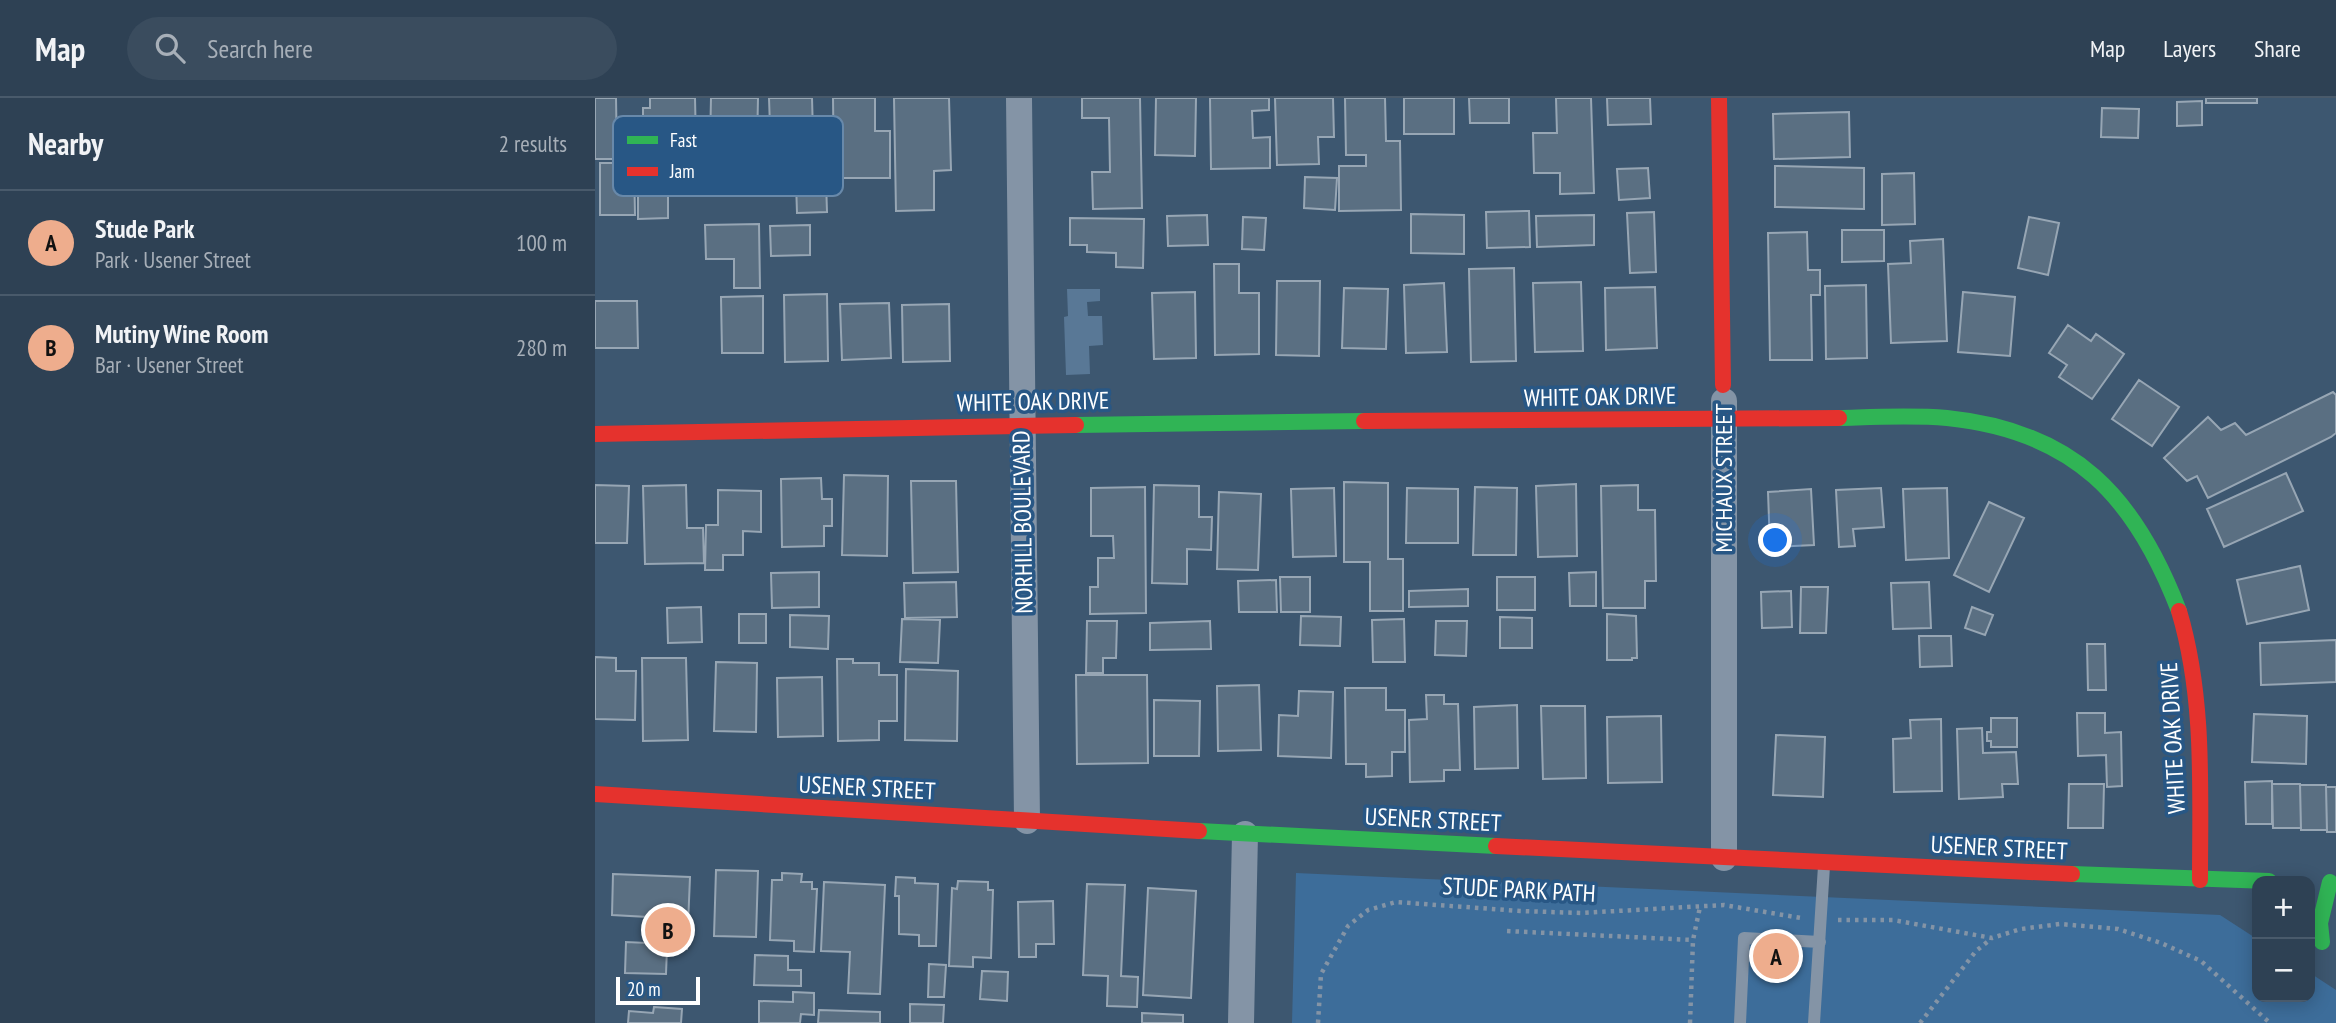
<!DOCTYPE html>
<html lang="en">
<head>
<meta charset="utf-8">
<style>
	body { margin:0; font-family:"PT Sans Narrow",sans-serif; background:#3a4c5e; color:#f1f3f6 }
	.controls { position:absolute; right:21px; bottom:21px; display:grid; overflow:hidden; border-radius:14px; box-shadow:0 4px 18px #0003 }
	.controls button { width:63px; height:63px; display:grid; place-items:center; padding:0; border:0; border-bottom:2px solid #495a6b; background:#2e4154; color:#f1f3f6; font:35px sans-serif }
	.scale { position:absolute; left:21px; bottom:18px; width:84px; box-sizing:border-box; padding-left:7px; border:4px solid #fff; border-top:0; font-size:19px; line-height:24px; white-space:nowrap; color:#fff; -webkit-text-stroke:5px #285785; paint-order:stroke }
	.you { position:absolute; left:1181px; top:443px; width:24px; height:24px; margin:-18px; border:5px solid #fff; border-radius:50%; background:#1a73e8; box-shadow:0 0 0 10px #1a73e833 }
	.badge { display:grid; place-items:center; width:46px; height:46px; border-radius:50%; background:#eead8d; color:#111; font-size:23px; font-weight:700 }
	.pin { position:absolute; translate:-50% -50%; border:4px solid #fff; box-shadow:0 2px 7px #0006 }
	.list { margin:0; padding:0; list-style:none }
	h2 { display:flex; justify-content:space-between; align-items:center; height:91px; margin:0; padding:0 28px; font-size:30px }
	h2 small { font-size:23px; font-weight:400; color:#a7afb8 }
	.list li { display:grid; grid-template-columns:46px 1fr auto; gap:21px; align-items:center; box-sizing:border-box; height:105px; padding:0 28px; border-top:2px solid #495a6b }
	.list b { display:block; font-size:26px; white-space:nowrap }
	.list p { margin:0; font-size:23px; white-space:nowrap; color:#a7afb8 }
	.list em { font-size:23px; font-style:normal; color:#a7afb8 }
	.icon { flex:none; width:38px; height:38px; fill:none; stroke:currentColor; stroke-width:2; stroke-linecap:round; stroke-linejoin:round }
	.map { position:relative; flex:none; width:1741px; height:925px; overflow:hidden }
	header { display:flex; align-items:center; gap:42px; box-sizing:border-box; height:98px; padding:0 35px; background:#2e4154; border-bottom:2px solid #495a6b }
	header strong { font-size:33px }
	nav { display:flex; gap:38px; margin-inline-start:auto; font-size:24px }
	.search { width:490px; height:63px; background:#3a4c5e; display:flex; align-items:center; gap:18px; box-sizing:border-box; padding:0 24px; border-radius:38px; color:#a7afb8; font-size:26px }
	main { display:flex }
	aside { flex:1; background:#2e4154 }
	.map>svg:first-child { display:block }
	.green { fill:#3d6d9a }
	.water { fill:#597896 }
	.building { fill:#5a6f82; stroke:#97a6b4; stroke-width:2 }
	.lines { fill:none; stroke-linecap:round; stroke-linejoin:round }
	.path { stroke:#8494a6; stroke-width:4.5; stroke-dasharray:3.5 5; stroke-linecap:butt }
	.lane { stroke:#8494a6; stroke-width:12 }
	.street { stroke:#8494a6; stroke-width:26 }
	.fast { stroke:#30b455; stroke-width:16 }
	.jam { stroke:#e5322d; stroke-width:16 }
	.labels { text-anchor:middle; stroke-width:7; stroke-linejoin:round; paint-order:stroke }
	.street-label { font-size:24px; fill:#fff; stroke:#285785 }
	.key { fill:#285785; stroke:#6889aa; stroke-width:2 }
	.key-label { font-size:19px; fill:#fff }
</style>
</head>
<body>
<header>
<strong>Map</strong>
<div class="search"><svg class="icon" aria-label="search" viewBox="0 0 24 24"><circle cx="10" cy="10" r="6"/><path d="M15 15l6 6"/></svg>Search here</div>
<nav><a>Map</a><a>Layers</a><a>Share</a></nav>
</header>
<main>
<aside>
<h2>Nearby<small>2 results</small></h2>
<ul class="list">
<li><span class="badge">A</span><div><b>Stude Park</b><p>Park · Usener Street</p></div><em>100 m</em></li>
<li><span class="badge">B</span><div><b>Mutiny Wine Room</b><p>Bar · Usener Street</p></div><em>280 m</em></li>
</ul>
</aside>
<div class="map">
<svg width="1741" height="925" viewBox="0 0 1741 925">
	<rect width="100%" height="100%" fill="#3d5770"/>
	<!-- green -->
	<path class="green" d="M701 775 1625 817 1662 841V899H1715V875L1741 892V925H697Z"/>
	<!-- water -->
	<path class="water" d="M472 191H505V203L492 204 493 218H507L508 247 494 248 495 276 471 277 469 219 473 218Z"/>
	<!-- building -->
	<path class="building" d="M0 0H21L22 61H0Z
		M55 0H100L101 46H82V62H55V50H48V10H55Z
		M116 0H163L162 48 115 47Z
		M174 0H217L218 35H199L200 57H176Z
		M238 0H280V33H295V80H239Z
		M299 0H354L356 72 339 73V112L301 113Z
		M487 0H545L547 110 498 111 497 74H515L514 20H487Z
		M561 0H601L600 58 560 57Z
		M615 0H674V12L657 13 658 40 675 39V70L616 71Z
		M680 0H738L739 39H723L724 66 682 67Z
		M750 0H790L791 43H805L806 112 744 113V68H771V57H751Z
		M809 0H859V36H809Z
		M874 0H914V25H875Z
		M961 0H996L999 95 965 96V75H939L938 35H962Z
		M1012 0H1055L1056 26 1013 27Z
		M1611 0H1662V5H1611Z
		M1607 3V27L1582 28V4Z
		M1507 10 1544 11 1543 40 1506 39Z
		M1254 14 1255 59 1179 61 1178 16Z
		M5 65H39L40 117H5Z
		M1180 68 1269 70V111L1180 109Z
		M1053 70 1055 100 1024 102 1022 71Z
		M1319 75 1320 126 1287 127V76Z
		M710 79 742 80 740 112 709 110Z
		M231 83 232 114 202 115 201 84Z
		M43 85H73V120L43 121Z
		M934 113 935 149 892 150 891 114Z
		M1059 114 1061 174 1035 175 1032 115Z
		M816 116 869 117V156L816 155Z
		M612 117 613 147 573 148 572 118Z
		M999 117V147L942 149 941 118Z
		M648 119 671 120 669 152 647 151Z
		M1434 119 1464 125 1453 177 1423 170Z
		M475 120 549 121 548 170 521 169V155L492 154V147H475Z
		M164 126 165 190H139V161H111L110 127Z
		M215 127V157L176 158 175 128Z
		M1247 132H1289V163L1247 164Z
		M1212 134 1213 172H1225V197H1216L1217 262H1175L1173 135Z
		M1348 141 1352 243 1296 245 1293 166 1316 165 1315 143Z
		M619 166H644V195H664V256L620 257Z
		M919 170 921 263 876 264 874 171Z
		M682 183H725L724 258 681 257Z
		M986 184 988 253 940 254 938 185Z
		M849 185 852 254 811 255 809 187Z
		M1271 187 1272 260 1231 261 1230 188Z
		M1060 189 1062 250 1011 252 1010 190Z
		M749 190 793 191 791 251 747 250Z
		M600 194 601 260 559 261 557 195Z
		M1368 194 1420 199 1415 258 1363 254Z
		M232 196 233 263 190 264 189 197Z
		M168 198V255H127L126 199Z
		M0 203H42L43 250H0Z
		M294 205 296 260 247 262 245 206Z
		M354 206 355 263 308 264 307 207Z
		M1473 227 1496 243 1501 236 1529 256 1497 301 1464 279 1472 267 1454 255Z
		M1544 282 1584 309 1557 348 1517 321Z
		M1738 294 1741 297V335L1736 339 1613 400 1602 378 1592 383 1569 360 1613 319 1626 332 1640 325 1651 337Z
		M1691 375 1708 413 1629 449 1612 411Z
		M249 377 293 378 292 458 247 457Z
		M226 380 227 401H237V428H229V448L187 449 186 381Z
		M316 383H361L363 474 318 475Z
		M749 384 793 385V461H808V513H775V464H749Z
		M981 386 982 458 943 459 941 388Z
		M0 387 34 388 32 445H0Z
		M91 387 92 430H108L109 465 50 466 48 388Z
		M559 387 604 388V419H617L616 452 592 451V486L557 485Z
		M1043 387V412H1060L1061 483H1050V510H1008L1006 388Z
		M550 389 551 515 495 516V489H503V460H519L518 438H496V390Z
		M880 389 922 390 921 457H878Z
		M739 390 741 458 698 459 696 391Z
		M812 390 863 391V445H811Z
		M1286 390 1289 429 1258 431 1260 448 1244 449 1241 392Z
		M1352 390 1354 460 1311 462 1308 391Z
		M1216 391 1219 447 1175 449 1173 394Z
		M123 392 166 393V434L148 433V457H128V472H110L111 427H123Z
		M624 394 666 396 663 472 622 471Z
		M1394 404 1429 420 1394 494 1359 477Z
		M1705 468 1714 512 1652 526 1642 482Z
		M224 474V509L177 510 176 475Z
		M1001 474V508H975L974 475Z
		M685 479H715V514H686Z
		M902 479H940V512H902Z
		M681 482 682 514H644L643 483Z
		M361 484 362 519 310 520 309 485Z
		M1334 484 1336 530 1298 531 1296 485Z
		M1206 489H1233L1231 535H1205Z
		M873 491V508L814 509V493Z
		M1196 493 1197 529 1167 530 1166 494Z
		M106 509 107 544 73 545 72 510Z
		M1377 509 1398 517 1390 537 1370 530Z
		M144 516H171V545H144Z
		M1012 516 1041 518 1042 560H1037V562H1012Z
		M195 517 234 518 233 551 195 549Z
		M706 518 746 519 745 548 705 547Z
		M905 519 937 520V550H905Z
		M307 521 345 522 343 565 305 564Z
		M809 521 810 564H778L777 522Z
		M492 523H522L521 560H508V575H491Z
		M615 523 616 551 555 552V525Z
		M841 523H872L871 558 840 557Z
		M1324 538H1356L1357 568 1325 569Z
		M1741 542V584L1666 587 1665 545Z
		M1492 546H1510L1511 592H1493Z
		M0 559 21 560V573H41L40 622 0 621Z
		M47 560H91L93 642 48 643Z
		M242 561H258V565H284V577H302V623H284V642L243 643Z
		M121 564 162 565 161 634 119 633Z
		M311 571 363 573 362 643 310 642Z
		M481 577H552L553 665 482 666Z
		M227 579 228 638 183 639 182 580Z
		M664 587 666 652 623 653 622 588Z
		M750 590H791V612H810V654H797V678L771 679V666H751Z
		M704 593 738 594 736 660 683 658 684 617 703 618Z
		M831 597H849V606H863L865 672H849V683L815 684 814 622 832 621Z
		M559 602 605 603 604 658H559Z
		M922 607 923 670 880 671 879 609Z
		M946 608H990L991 680 948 681Z
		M1482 615H1510V635L1526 634 1527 688 1512 689 1511 657 1483 658Z
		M1659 616 1712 618 1711 666 1657 664Z
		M1066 618 1067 684 1013 685 1012 619Z
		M1396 620H1422V649H1396V643H1392V634H1396Z
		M1346 621 1347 693 1299 694 1298 641 1316 640 1315 622Z
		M1387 630 1388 655 1421 654 1423 686H1407L1408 699 1364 701 1362 631Z
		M1181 637 1230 639 1228 699 1178 697Z
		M1677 683V726H1651L1650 684Z
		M1474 686H1509L1508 730H1473Z
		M1677 686H1705L1706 730H1678Z
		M1705 687H1731L1732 732H1706Z
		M1731 689H1741V734H1732Z
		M121 772 163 773 161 839 119 838Z
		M187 775 207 776 206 784H217V791H222L219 854 199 853V843L175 842 177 782H187Z
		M18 776 95 779 92 851 72 850 71 876 30 875 31 844 52 845 53 819 17 817Z
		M301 779 320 780V785L343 786 341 848H324V837L304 836V798H300Z
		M363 783 393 784V792H398L396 860 378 859V869L354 868 357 790 362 791Z
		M229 784 290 787 285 896 253 895 255 854 226 853Z
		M492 786 530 787 526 878 543 879 542 909 512 908 513 878 488 877Z
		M553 790 601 793 596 900 548 897Z
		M458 803 459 846H441V859H424L423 804Z
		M160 857 193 858V872H206V888L159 887Z
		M334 866 351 867 349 899H333Z
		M387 873 413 874 412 903 385 901Z
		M198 894 219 895V917L206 916 205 925H164V903L198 904Z
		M315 906 349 907 348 925H315Z
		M59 909 87 911 86 925H33L34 913 58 915Z
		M224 912 285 914V925H223Z
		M547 915 588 917V925H547Z"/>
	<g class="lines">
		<!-- path -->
		<path class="path" d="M1243 822H1298L1397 840 1426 831 1465 826 1523 831 1566 845 1606 863 1675 925
			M912 833 1098 842
			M723 925 726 876 753 828 773 812 801 804 925 813 986 815 1129 807 1206 820
			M1095 925 1098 842 1105 809
			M1325 925 1381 853 1396 841"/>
		<!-- lane -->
		<path class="lane" d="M1145 925 1149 840 1225 844
			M1219 925 1229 768"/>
		<!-- street -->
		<path class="street" d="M424 0 432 723
			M1129 760V303
			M646 925 650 736"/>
		<!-- fast -->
		<path class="fast" d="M1244 320C1280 319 1316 317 1352 320 1479 333 1540 398 1584 513
			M481 327 769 323
			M604 733 901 748
			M1477 776 1674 783
			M1727 844 1725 825 1735 784"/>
		<!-- jam -->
		<path class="jam" d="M1124 0 1128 287
			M769 323 1244 320
			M0 336 481 327
			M1584 513C1610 600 1605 692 1605 782
			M0 696 604 733
			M901 748 1477 776"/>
	</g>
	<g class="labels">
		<!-- street labels -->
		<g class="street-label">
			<text transform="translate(1005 299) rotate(-1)" y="8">WHITE OAK DRIVE</text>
			<text transform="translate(438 304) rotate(-1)" y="8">WHITE OAK DRIVE</text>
			<text transform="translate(1129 380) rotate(-90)" y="8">MICHAUX STREET</text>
			<text transform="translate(428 424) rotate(-91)" y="8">NORHILL BOULEVARD</text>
			<text transform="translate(1578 640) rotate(-93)" y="8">WHITE OAK DRIVE</text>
			<text transform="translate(272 690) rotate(3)" y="8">USENER STREET</text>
			<text transform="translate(838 722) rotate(3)" y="8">USENER STREET</text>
			<text transform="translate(1404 750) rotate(3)" y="8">USENER STREET</text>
			<text transform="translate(924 792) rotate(3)" y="8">STUDE PARK PATH</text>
		</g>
	</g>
	<!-- legend -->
	<rect x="18" y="18" width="230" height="80" rx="10" class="key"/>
	<rect x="32" y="38" width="31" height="8" fill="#30b455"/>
	<rect x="32" y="69" width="31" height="9" fill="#e5322d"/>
	<g class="key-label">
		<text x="75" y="49">Fast</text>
		<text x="75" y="80">Jam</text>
	</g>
</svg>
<div class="controls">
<button>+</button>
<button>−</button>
</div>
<div class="scale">20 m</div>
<div class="you"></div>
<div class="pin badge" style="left:1181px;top:858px">A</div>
<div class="pin badge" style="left:73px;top:832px">B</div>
</div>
</main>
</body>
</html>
